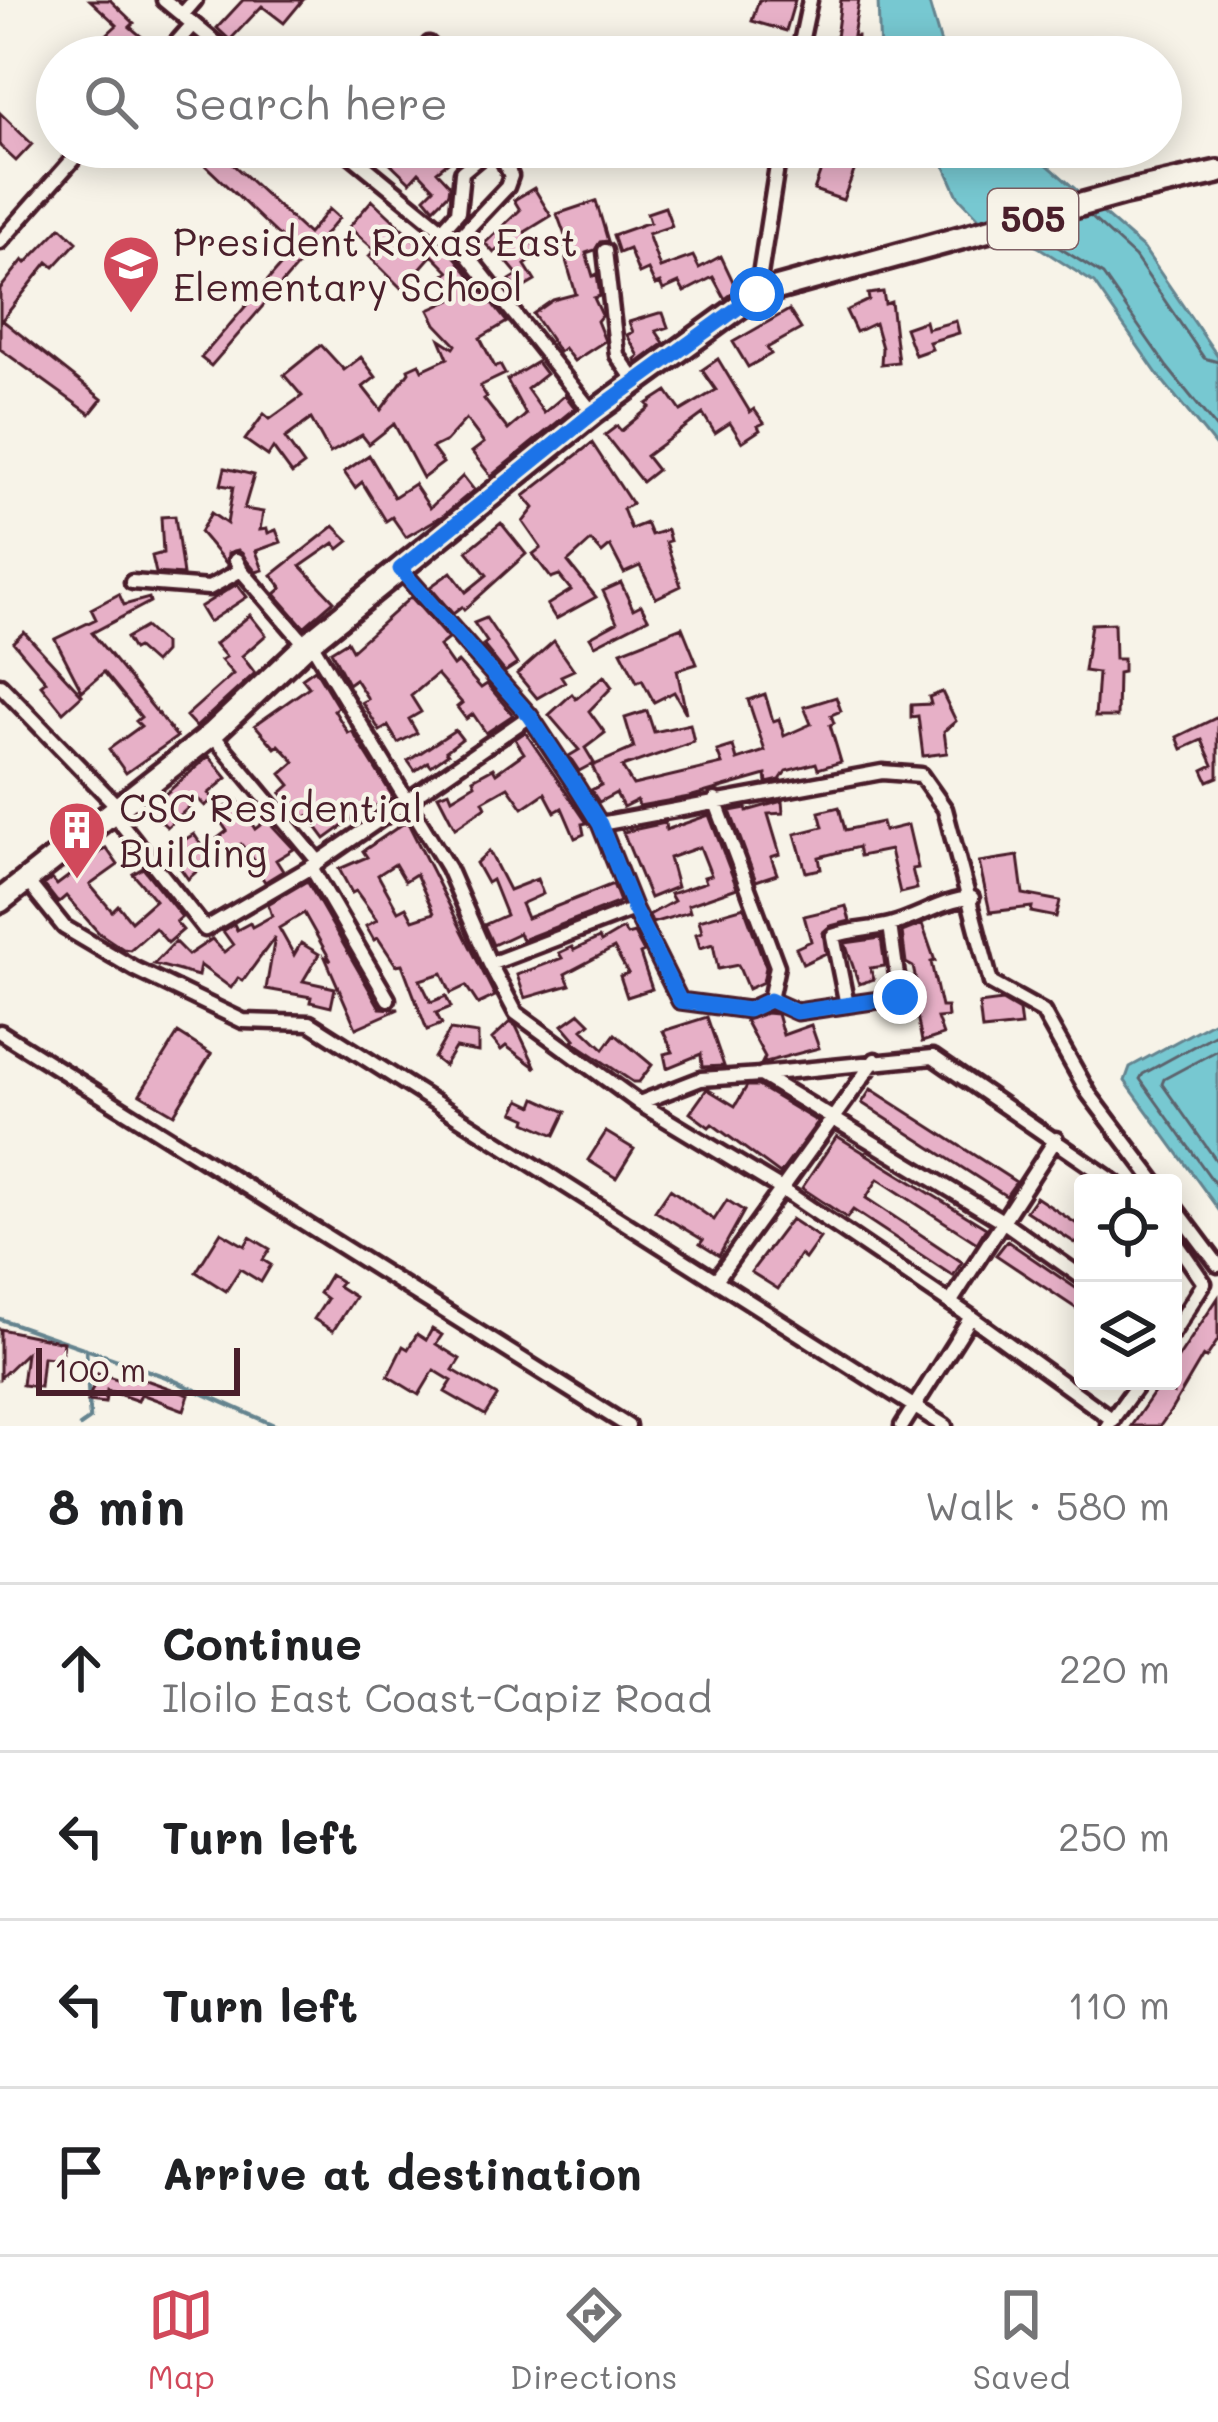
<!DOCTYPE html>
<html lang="en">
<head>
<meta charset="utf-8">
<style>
	body { margin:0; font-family:Mali,sans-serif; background:#f2f2f2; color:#202124 }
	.controls { position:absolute; right:36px; bottom:36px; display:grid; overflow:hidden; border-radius:12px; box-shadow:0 6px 30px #0003 }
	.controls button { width:108px; height:108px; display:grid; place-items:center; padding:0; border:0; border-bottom:3px solid #e0e0e0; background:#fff; color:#202124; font:60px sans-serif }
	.scale { position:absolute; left:36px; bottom:30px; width:204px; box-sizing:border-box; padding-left:12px; border:6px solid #4a1f2b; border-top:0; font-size:33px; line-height:42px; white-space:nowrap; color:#4a1f2b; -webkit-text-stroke:9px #f7f3e8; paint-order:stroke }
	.stop { position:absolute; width:36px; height:36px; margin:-27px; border:9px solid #1a73e8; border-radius:50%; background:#fff }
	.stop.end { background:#1a73e8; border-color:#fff; box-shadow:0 3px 12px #0008 }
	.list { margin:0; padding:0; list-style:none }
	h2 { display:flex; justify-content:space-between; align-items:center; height:156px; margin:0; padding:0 48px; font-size:51px }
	h2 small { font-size:39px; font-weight:400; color:#757577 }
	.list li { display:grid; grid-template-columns:78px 1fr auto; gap:36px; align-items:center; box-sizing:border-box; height:168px; padding:0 48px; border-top:3px solid #e0e0e0 }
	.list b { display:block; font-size:45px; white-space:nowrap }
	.list p { margin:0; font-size:39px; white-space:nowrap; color:#757577 }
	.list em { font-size:39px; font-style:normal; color:#757577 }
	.icon { flex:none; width:66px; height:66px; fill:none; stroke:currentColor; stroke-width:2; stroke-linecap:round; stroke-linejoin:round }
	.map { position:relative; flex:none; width:1218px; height:1426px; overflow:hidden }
	.search { position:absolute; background:#fff; box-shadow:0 6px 30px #0003; left:36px; right:36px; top:36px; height:132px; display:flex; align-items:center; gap:30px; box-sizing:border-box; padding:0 42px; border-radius:66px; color:#757577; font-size:45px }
	.sheet { height:828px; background:#fff }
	nav { display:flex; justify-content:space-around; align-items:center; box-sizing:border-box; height:168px; border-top:3px solid #e0e0e0; background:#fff; font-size:33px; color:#757577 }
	nav a { display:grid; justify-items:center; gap:6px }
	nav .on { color:#d1495b }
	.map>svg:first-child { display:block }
	.water { fill:#77c8d1; stroke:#65848f; stroke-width:3 }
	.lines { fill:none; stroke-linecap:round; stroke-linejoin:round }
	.shore { stroke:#5c636d; stroke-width:3 }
	.stream { stroke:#65848f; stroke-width:4.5 }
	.building { fill:#e7b0c7; stroke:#4a1f2b; stroke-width:3; fill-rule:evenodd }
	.minor-casing { stroke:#4a1f2b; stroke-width:21 }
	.primary-casing { stroke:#4a1f2b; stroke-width:30 }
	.minor { stroke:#f7f3e8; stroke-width:12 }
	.primary { stroke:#f7f3e8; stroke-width:21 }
	.route { stroke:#1a73e8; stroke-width:15 }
	.labels { text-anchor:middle; stroke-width:9; stroke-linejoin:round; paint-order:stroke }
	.shield { fill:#f7f3e8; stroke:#7e5f64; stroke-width:3 }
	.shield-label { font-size:36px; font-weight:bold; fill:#4a1f2b }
	.poi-label { font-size:39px; fill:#4a1f2b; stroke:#f7f3e8; text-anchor:start }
</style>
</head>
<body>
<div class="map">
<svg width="1218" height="1426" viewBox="0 0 1218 1426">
	<rect width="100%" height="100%" fill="#f7f3e8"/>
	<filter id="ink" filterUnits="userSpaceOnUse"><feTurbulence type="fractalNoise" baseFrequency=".00833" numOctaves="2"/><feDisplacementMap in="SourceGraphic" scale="24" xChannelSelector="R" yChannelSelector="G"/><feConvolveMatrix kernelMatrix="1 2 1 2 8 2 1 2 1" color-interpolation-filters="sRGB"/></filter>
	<g filter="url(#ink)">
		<!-- water -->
		<path class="water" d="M878 0H928L945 57H880Z
			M936 147H1027L1144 249 1218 357V449L1158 375 1094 283 1040 248 979 218 958 196Z
			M1218 1019V1209L1125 1081 1130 1067Z"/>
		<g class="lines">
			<!-- shore -->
			<path class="shore" d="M1090 216 1135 257 1204 358 1218 362
				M1034 232 1103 275 1167 367 1218 430
				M1218 1033 1143 1074 1140 1079 1218 1188
				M1218 1050 1164 1079 1162 1084 1218 1163"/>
			<!-- stream -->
			<path class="stream" d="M0 1319 166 1377 276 1426
				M80 1426 90 1419 86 1349"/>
		</g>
		<!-- building -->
		<path class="building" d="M90 0H110L134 23 130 27 155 48 147 57H122L104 37 117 25Z
			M243 0H303L284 23 262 6 230 40 217 28Z
			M759 0H795L786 31 752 21Z
			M841 0H859L853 36H857L856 54 834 53Z
			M0 113 32 144 16 161 0 146Z
			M186 147H214L308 234 329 209 339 218 211 366 201 358 294 250Z
			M400 147H410L416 152 422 147H467L437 171 450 185 449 193 434 208 425 197 434 188 419 172 410 182 387 160Z
			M828 150 858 161 843 200 814 190Z
			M534 188 551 216 525 232 540 254 525 265 535 281 518 291 510 280 518 275 497 250 494 253 485 243 520 210 514 200Z
			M372 200 421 246 432 235 448 248 507 322 480 338 495 367 500 365 505 374 480 386 487 397 484 399 508 430 526 415 507 380 537 362 546 374 527 389 544 413 565 395 575 408 491 476 472 452 484 443 466 419 446 441 432 448 443 463 423 478 394 424 369 444 362 435 330 453 311 419 285 438 304 465 292 474 273 448 268 456 245 440 264 414 270 419 302 396 284 375 321 345 344 370 361 357 376 377 363 387 381 410 409 372 408 369 419 364 422 370 448 358 440 339 454 348 456 345 436 324 429 310 458 297 442 277 449 272 432 255 418 271 426 279 409 296 369 256 375 250 349 227Z
			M596 201 608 241 600 242 595 250 586 253 593 276 597 274 600 296 594 298 602 315 597 321 605 341 574 361 564 348 559 352 533 314 553 300 576 294 567 264 563 242 567 241 557 214Z
			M665 207 672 226 648 234 660 268 693 256 699 268 721 256 737 290 725 299 713 277 684 292 679 283 663 290 660 283 655 285 648 270 639 274 629 249 619 253 613 235 650 222 647 213Z
			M61 227 77 242 54 267 48 262 2 320 102 399 90 414 0 349V289L23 260 26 263Z
			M883 292 885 304 891 302 898 362 881 364 882 348 875 323 856 332 846 311 869 300 868 294Z
			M789 310 801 329 767 348 771 354 748 367 733 342Z
			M659 313H663L668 327 656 331 664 343 637 363 635 359 639 356 627 335 633 332 629 322Z
			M925 321 927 329 956 321 959 333 929 342 932 349 915 355 905 328Z
			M718 359 750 412 754 409 764 423 758 426 760 430 742 442 730 423 715 433 703 414 646 456 657 470 642 482 605 435 617 426 621 431 650 407 647 404 667 391 681 411 716 390 702 370Z
			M592 443 632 504 623 509 631 529 646 523 651 535 667 530 670 541 666 542 681 586 656 598 640 566 624 573 610 546 602 553 591 541 568 562 596 597 556 619 547 605 571 590 559 575 551 578 533 554 541 548 523 522 534 508 524 496Z
			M369 455 394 497 414 484 430 508 463 476 474 490 444 515 406 537 392 517 386 521 362 482 355 488 344 472Z
			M225 468 254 475 244 509 263 512 260 530 267 529 268 533 276 530 281 542 256 551 263 570 256 572 238 550 228 553 227 564 200 532 211 513 227 524 233 487 221 485Z
			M175 516 183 575 156 573 152 556 163 553 161 517Z
			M501 523 526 554 464 610 462 607 453 614 430 587 451 572 466 592 487 575 467 551Z
			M334 526 349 541 339 549 334 543 301 566 334 601 304 627 275 594 282 588 272 575Z
			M621 583 633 609 641 605 648 618 595 645 590 637 617 622 603 591Z
			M237 584 247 597 209 622 200 607Z
			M119 594 124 605 149 598 150 602 92 633 177 737 126 773 109 749 141 726 136 721 141 717 104 672 82 691 55 639 96 619 91 609Z
			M411 597 448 639 439 646 453 666 458 662 481 688 487 684 513 715 486 733 473 714 466 719 457 707 462 703 437 674 411 696 421 712 409 719 417 733 398 743 388 726 380 731 362 702 368 699 355 679 348 684 331 651 347 641 352 650Z
			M250 615 266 635 242 656 255 673 196 727 186 716 233 674 221 660 226 657 215 644Z
			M486 618 517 664 505 672 483 645 487 642 474 623Z
			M1114 623 1115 659H1123V672L1118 673 1117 717H1095L1098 673 1084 671 1091 624Z
			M145 627 164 644V652L154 663 137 648 133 650 126 638Z
			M682 627 697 664 677 670 686 713 674 692 654 702 642 680 637 682 621 651Z
			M24 632 82 695 63 712 41 685 46 681 13 642Z
			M554 641 574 670 561 676 565 682 537 698 517 674Z
			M315 669 338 707 334 710 348 733 352 731 393 797 358 815 325 839 308 816 306 818 281 793 290 785 281 774 295 762 279 745 275 748 255 725 309 687 302 678Z
			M604 676 612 687 589 711 605 733 585 748 594 763 579 771 569 756 579 750 549 715 572 694 576 699Z
			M942 692 956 721 944 731 947 753 923 756 918 716 911 717V705L931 704 929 697Z
			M765 694 773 721 779 719 784 736 811 724 804 707 836 697 841 711 831 715 834 723 830 725 841 762 818 769 816 763 786 771 780 780 767 783 766 775 689 797 639 806 637 800 623 807 616 793 599 802 591 790 601 785 592 766 634 748 625 718 647 711 654 732 690 724 694 742 622 767 633 785 722 764 717 751 733 746 737 760 765 751 748 700Z
			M1218 717V777L1208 781 1203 770 1213 765 1202 740 1182 749 1177 737Z
			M455 730 462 739 446 751 448 754 431 766 428 762 415 771 408 761Z
			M525 732 587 823 582 824 584 834 575 838 562 808 555 812 545 793 523 808 508 787 483 801 486 807 455 828 438 795 449 791 452 798 475 784 473 779 493 768 496 773 524 753 515 739Z
			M209 756 227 778 209 793 213 799 205 806 198 799 167 827 148 809Z
			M237 800 255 829 267 820 294 849 276 860 283 871 265 882 258 871 261 869 241 844 226 856 221 850 188 879 174 859 187 851 181 842 194 834 204 849 227 831 215 813Z
			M782 801 783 813 768 814 780 854 771 857 777 874 756 881 730 811 746 808 747 811Z
			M839 807 845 830 882 822 884 831 908 825 918 868 912 869 917 889 900 893 890 850 860 856 858 847 819 857 821 869 806 872 795 834 823 827 819 812Z
			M709 815 737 888 688 905 690 912 652 923 649 915 674 901 670 894 706 882 704 877 711 875 700 847 669 858 677 887 650 898 623 832 665 823 666 830Z
			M407 821 495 996 478 1004 466 986 451 993 442 973 420 980 431 1002 446 996 451 1007 436 1013 442 1024 427 1030 402 964 396 965 378 938 374 940 366 926 377 920 356 891 352 893 339 869 367 857 363 851ZM395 864 405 881 416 874 434 913 413 920 406 907 398 911 378 875Z
			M106 848 118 865 90 885 112 911 118 905 131 921 155 900 133 874 143 868 182 917 176 922 183 930 168 943 155 928 130 950 123 949 99 933 66 896 58 903 44 885 52 879 57 885Z
			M489 851 509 890 537 879 543 894 521 904 527 918 613 884 620 902 522 940 519 933 493 945 484 925 506 915 492 880 487 883 476 863Z
			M1018 856 1023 894 1060 901 1056 917 1031 912 1032 907 990 912 979 862Z
			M307 881 380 1008 399 1009 356 1028 325 957 331 961 304 913 279 928 294 955 301 943 319 954 303 981 335 988 331 1007 310 1002 311 997 266 989 275 937 243 981 238 978 231 988 200 965 198 976 154 964 175 942 188 955 212 939 224 952 233 945 223 931 234 924 237 930 250 923 252 927 272 916 268 904Z
			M846 906 850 921 830 926 823 932 826 953 803 964 796 948 811 941 804 916Z
			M744 907 766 967 763 982 748 989 738 965 718 969 713 944 700 948 696 934 702 932 699 920Z
			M922 924 935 961 931 962 941 1007H947L948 1017 937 1018 943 1035 922 1042 914 999 920 998 913 967 906 963 902 932Z
			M623 929 627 935 634 933 644 952 640 954 652 989 627 997 620 976 628 973 614 948 565 974 570 985 525 998 517 975 562 958 559 953 572 947 574 950 599 938 601 942Z
			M881 938 885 966 870 968 874 979 859 984 845 943Z
			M1002 1001 1019 1011 1021 1026 982 1030 979 1004Z
			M580 1013 590 1023 583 1029 604 1049 615 1034 652 1065 639 1082H633L572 1041 575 1039 563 1025Z
			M766 1013 777 1014 783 1035 811 1025 819 1048 762 1063 765 1057 745 1020Z
			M707 1017 724 1066 702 1067 701 1054 667 1068 664 1054 673 1052 663 1031Z
			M510 1022 516 1026 536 1068 506 1046 501 1050 492 1039Z
			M450 1030 478 1034V1052L455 1048 444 1066 434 1058Z
			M178 1033 211 1054 174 1114 140 1094Z
			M747 1086H758L818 1122 780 1174 712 1124 709 1127 690 1113 707 1089 735 1106Z
			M871 1089 1016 1182 1006 1196 862 1103Z
			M536 1098 566 1112 555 1135 526 1122 527 1118 514 1112 520 1100 533 1106Z
			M606 1132 634 1149 616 1178 588 1160Z
			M837 1136 986 1228 977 1243 878 1179 866 1198 962 1262 953 1276 853 1210 847 1218 802 1188Z
			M670 1189 714 1220 727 1200 744 1211 719 1256 700 1244 703 1240 655 1211Z
			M1036 1197 1083 1228V1248L1026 1211Z
			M791 1219 820 1238 805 1259 800 1255 778 1289 751 1272Z
			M221 1232 245 1246 250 1237 270 1249 263 1260 271 1265 261 1282 240 1269 226 1291 196 1272Z
			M1007 1241 1083 1293V1313L996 1255Z
			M330 1275 341 1282 338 1286 355 1297 333 1331 314 1319 327 1299 319 1293Z
			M1218 1298V1340L1206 1358 1203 1356 1170 1412 1160 1426H1131L1160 1384 1173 1393V1355L1178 1358Z
			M0 1329 63 1342 61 1359 43 1357 40 1387 22 1385 26 1353 0 1378Z
			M432 1329 442 1335 436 1344 460 1359 453 1370 497 1396 485 1415 445 1392 452 1381 434 1370 419 1395 388 1376 403 1346 408 1349 417 1334 426 1340Z
			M123 1372 189 1395 184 1410 141 1394 138 1401 107 1390 105 1403 88 1401 98 1373 120 1380Z"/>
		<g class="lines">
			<!-- minor casing -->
			<g class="minor-casing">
				<path id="minor" d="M164 0 233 57
					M182 15 195 0
					M429 44 440 57
					M164 57 193 24
					M798 57 810 0
					M341 147 456 241 593 413
					M442 230 458 212 462 172 492 147
					M456 241 507 187 511 176 497 147
					M0 242 84 147
					M605 251 617 355 635 381
					M757 294 780 147
					M236 560 241 570 306 645
					M400 569 530 716 573 781 600 824 634 909 680 1001 748 1010 770 1000 797 1012 900 997 890 925
					M132 582 209 588 241 570
					M310 641 448 868 490 964 516 1013 639 1103 783 1190 971 1317 1113 1420
					M0 685 118 807
					M212 734 318 861
					M715 800 777 966 770 1000
					M112 812 205 929 311 867 530 716
					M600 824 882 772 921 775 945 809 991 983 1043 1012 1089 1094 1156 1183
					M311 867 388 999
					M27 881 64 927 135 969 243 1021 310 1023 945 1426
					M490 964 634 909
					M847 1005 833 936C852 929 870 930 890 925 918 918 942 900 972 898
					M0 1032 628 1426
					M762 1074 933 1057 1116 1183
					M639 1103 701 1079 761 1075 1004 1222 1083 1278
					M1173 1205 1218 1265
					M1173 1238 1204 1283 1173 1332
					M716 1280 875 1060
					M950 1303 1056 1139
					M1108 1425 1140 1381
					M902 1426 971 1317"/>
			</g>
			<!-- primary casing -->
			<g class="primary-casing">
				<path id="primary" d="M0 901 212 734 306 645 593 413 757 294 1124 193 1218 172"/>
			</g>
			<!-- minor -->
			<use href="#minor" class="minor"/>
			<!-- primary -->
			<use href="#primary" class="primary"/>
		</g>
	</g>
	<g class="lines" filter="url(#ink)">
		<!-- route -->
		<path class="route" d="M757 294 593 413 400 569 530 716 573 781 600 824 634 909 680 1001 748 1010 770 1000 796 1012 900 997"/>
	</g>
	<!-- icons -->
	<defs>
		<g id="school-pin" transform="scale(3)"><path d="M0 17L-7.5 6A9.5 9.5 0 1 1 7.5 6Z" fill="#d1495b" stroke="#f7f3e8"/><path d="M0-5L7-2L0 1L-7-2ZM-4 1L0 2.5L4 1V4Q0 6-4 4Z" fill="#fff"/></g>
		<g id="building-pin" transform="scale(3)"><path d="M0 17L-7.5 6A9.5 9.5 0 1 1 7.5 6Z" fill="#d1495b" stroke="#f7f3e8"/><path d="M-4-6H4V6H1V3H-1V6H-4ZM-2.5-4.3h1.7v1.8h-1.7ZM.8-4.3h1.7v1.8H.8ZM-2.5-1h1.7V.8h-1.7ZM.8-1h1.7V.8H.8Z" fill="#fff"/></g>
	</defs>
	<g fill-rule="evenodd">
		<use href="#school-pin" x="131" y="264"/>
		<use href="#building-pin" x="77" y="830"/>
	</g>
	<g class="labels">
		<!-- shield labels -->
		<rect class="shield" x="988" y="189" width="90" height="60" rx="9"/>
		<g class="shield-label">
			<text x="1033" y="232">505</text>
		</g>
		<!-- poi labels -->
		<g class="poi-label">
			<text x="173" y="256">President Roxas East<tspan x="173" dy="45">Elementary School</tspan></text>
			<text x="119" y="822">CSC Residential<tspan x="119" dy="45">Building</tspan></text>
		</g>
	</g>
</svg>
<div class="controls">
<button><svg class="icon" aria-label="locate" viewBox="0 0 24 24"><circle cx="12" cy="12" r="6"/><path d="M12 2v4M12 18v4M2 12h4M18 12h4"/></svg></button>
<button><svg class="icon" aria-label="layers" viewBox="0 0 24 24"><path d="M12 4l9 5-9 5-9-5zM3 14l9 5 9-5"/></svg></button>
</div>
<div class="scale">100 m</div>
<div class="stop" style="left:757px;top:294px"></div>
<div class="stop end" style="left:900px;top:997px"></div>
<div class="search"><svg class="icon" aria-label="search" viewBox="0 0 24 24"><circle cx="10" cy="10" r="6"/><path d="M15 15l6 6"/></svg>Search here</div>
</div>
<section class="sheet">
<h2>8 min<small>Walk · 580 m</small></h2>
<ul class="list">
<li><svg class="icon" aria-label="ahead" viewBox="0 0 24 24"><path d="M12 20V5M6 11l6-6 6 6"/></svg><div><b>Continue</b><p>Iloilo East Coast-Capiz Road</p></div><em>220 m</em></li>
<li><svg class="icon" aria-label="left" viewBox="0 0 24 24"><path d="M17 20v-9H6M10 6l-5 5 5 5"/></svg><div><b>Turn left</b></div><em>250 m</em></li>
<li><svg class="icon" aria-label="left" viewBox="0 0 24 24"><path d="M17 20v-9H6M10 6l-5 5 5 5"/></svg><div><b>Turn left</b></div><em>110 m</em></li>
<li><svg class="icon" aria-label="arrive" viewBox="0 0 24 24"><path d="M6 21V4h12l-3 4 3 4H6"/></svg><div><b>Arrive at destination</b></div></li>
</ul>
</section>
<nav>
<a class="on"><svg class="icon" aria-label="map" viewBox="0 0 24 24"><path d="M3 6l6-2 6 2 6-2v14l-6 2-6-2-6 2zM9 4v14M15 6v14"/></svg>Map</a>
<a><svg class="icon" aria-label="directions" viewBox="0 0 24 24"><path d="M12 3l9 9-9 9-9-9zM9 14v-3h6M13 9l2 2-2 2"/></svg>Directions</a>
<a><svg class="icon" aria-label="saved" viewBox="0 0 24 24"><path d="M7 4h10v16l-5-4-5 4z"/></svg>Saved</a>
</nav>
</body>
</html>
